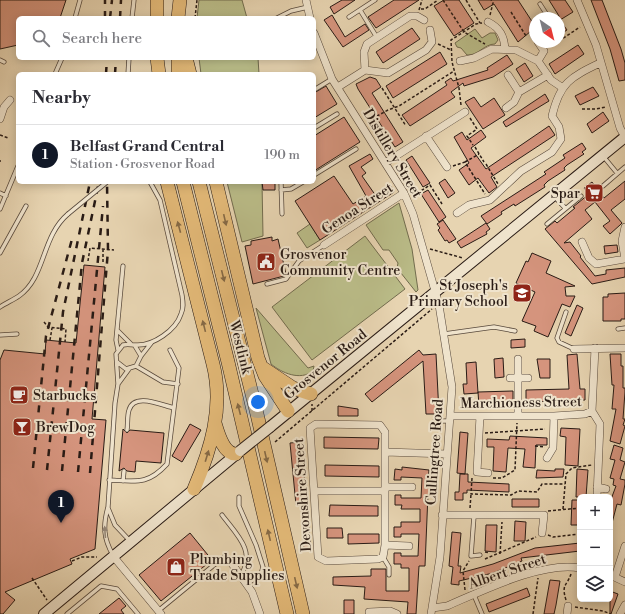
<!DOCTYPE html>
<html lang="en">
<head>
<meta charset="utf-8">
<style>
	body { margin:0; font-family:"Libre Bodoni",serif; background:#f7f7f7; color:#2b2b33 }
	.controls { position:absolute; right:12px; bottom:12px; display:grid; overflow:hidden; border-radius:6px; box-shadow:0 2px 10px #0003 }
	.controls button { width:36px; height:36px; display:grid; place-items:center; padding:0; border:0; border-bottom:1px solid #e1e1e2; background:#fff; color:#2b2b33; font:20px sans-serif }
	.compass { position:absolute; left:529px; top:12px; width:36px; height:36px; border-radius:50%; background:#fff; box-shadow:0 2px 10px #0003; rotate:145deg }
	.you { position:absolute; left:258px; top:402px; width:14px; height:14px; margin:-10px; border:3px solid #fff; border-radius:50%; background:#1a73e8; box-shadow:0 0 0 6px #1a73e833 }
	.badge { display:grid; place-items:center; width:26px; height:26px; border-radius:50%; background:#111827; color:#fff; font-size:13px; font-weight:700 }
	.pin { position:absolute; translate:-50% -33px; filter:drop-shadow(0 1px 2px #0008) }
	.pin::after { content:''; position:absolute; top:21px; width:14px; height:12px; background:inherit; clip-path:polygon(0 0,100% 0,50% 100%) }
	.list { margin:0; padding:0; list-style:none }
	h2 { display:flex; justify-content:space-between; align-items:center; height:52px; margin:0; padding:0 16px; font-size:17px }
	h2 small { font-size:13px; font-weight:400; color:#7c7c81 }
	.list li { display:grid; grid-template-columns:26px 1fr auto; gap:12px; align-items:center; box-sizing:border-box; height:60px; padding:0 16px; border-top:1px solid #e1e1e2 }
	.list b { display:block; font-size:15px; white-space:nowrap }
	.list p { margin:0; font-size:13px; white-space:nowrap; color:#7c7c81 }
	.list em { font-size:13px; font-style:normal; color:#7c7c81 }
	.icon { flex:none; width:22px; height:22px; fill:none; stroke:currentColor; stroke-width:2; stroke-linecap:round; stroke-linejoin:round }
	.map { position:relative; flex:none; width:625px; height:614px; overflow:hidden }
	.search { position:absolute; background:#fff; box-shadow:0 2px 10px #0003; left:16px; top:16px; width:300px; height:44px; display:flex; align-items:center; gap:10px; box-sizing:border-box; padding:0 14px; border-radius:6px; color:#7c7c81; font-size:15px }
	.panel { position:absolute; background:#fff; box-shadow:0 2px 10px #0003; left:16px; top:72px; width:300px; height:112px; border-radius:6px }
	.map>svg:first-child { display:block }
	.green { fill:#babc88; stroke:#726c4e }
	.building { fill:#d5947d; stroke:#291b15 }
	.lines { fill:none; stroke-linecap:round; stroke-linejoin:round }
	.lane-casing { stroke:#58493c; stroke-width:5 }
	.street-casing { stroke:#58493c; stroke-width:8 }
	.secondary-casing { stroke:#291b15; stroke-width:12 }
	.highway-casing { stroke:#291b15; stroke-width:14 }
	.path { stroke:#291b15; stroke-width:1.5; stroke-dasharray:3 2; stroke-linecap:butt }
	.lane { stroke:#efe3cc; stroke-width:3.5 }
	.street { stroke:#efe3cc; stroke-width:7 }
	.secondary { stroke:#efe3cc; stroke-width:10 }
	.highway { stroke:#e4ba78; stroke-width:13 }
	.rail { stroke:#291b15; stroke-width:2.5; stroke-dasharray:7 7; stroke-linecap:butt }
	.lane-bridge-casing { stroke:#58493c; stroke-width:5; stroke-linecap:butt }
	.secondary-bridge-casing { stroke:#291b15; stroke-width:12; stroke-linecap:butt }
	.lane-bridge { stroke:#efe3cc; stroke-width:3.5 }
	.secondary-bridge { stroke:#efe3cc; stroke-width:10 }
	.oneway { fill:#866a46 }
	.oneway2 { fill:#96897a }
	.labels { text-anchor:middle; stroke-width:4; stroke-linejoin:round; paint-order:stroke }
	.street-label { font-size:14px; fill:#291b15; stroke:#efe3cc }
	.poi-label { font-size:14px; fill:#291b15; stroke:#efe3cc; text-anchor:start }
</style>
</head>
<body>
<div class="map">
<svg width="625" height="614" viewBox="0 0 625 614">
	<rect width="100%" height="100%" fill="#e7d4b1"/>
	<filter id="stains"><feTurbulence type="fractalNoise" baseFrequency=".005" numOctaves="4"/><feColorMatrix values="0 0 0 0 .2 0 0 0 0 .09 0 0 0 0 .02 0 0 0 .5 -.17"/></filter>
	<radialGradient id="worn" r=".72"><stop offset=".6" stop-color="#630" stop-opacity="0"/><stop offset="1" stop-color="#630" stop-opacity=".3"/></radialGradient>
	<!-- green -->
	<path class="green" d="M199 0H242L247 18H197Z
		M475 29 482 38 490 33H495L498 40 495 44C484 44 478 56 467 55L461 48 457 47 455 43Z
		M199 58H258L259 74H201Z
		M227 182H262L263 236 242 242Z
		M399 203 412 249 418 290 416 292 397 268 398 263 389 250H383L366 225Z
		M310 224 320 240 307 248 297 233Z
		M365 236 405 289 312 360 272 307Z
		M256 308 308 368 314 366 313 371C300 381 282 373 271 364Z"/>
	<!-- building -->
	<path class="building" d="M0 0H66L60 18H18V45L0 49Z
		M342 0H355L334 14 330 7Z
		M394 0H419L376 28 368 17Z
		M444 0H459L474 23 454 36 434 6Z
		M478 0H518L535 26V30L531 31 518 42 494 4 484 10Z
		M549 0H565L573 12 560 20 567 30 559 35V16Z
		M591 0H602L621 49 625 63V80L619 81 610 49Z
		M332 15 345 37 365 24 369 30 343 47 324 20Z
		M412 28 420 39 383 63 376 52Z
		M578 45 584 54 555 74 549 64Z
		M440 52 447 64 393 98 386 86Z
		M507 55 513 64 493 77 464 86 463 83 451 92 455 97 410 126 402 115 447 85 445 82 451 78 453 81 488 70 487 68Z
		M525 63 533 76 524 82 516 69Z
		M370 77 376 79 381 87 372 93 403 142 395 147 358 89 356 84Z
		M326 86 337 104 314 118V93Z
		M593 87 599 96 580 105 575 96Z
		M545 94 549 101 506 127 503 122Z
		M474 97 481 107 494 98 505 115 483 129 465 102Z
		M603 112 609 121 592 133 587 124Z
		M344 117 360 142 314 171V136Z
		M549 126 555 135 491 177 497 187 489 193 478 178 469 185 459 170 469 163 454 137 462 132 467 140 481 130 486 137 471 148 486 169Z
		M582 143 586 149 582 152 584 154 567 165 564 168 565 170 548 181 544 185 545 187 515 206 514 204 501 212 502 214 487 224 481 216 546 174 544 172 565 158 563 155Z
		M370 154 373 159 361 167 366 173 362 176 376 196 391 186 394 192 320 240 295 201 334 176 353 204 366 196 349 166Z
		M412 156 430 183 423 187 406 160Z
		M445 179 455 193 448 198 439 183Z
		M625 181V199L611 210 622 223 620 225 610 234 603 226 610 221 595 202 585 210 592 219 564 243 570 242 581 256 580 257 595 276 606 274V270L625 268V277L592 284 545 229 555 221 557 223 575 208 573 207 589 194 584 188 592 182 604 198Z
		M262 182H275V190H263Z
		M428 190 446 217 439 222 421 194Z
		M443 220 456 239 449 243 447 240 445 241 438 230 440 228 437 224Z
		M486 223 490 229 486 232 487 234 461 248 457 242Z
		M272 237V241L278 239 286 274 284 276 253 284 245 246 251 245V241Z
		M617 245 618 252 605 254 604 246Z
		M532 253 551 261 546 273 575 286 565 287 566 296H575L570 307 562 304 548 337 534 331 536 326 522 321 535 292 516 283 526 261 528 262Z
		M84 265 105 267 92 419 106 420 95 549 70 559 72 564 5 592 15 600 3 614H0V360L4 350 45 354 46 340 76 343Z
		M625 293V319H621V321H603V297H608V294Z
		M577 305 583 308 571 336 565 333Z
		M525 339V347L511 348V340Z
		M419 350 423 355 436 354 439 414H426L423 361 372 402 365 394Z
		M577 354 580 389H585V400L526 402V390L569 389 567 355Z
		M610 354H621V366H623V388H625V392L623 419H625L623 425 625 426 620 444 610 441 616 409H612L614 385H612Z
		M503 358 504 377 495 378 494 359Z
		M537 359H550V378H540Z
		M476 362 478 393 464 394 463 384H467L466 363Z
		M513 391V402L487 403V405L479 406 478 392Z
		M338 406 358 409V416H338Z
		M190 424 201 430 182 462 172 456Z
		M561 428 580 429 578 466 565 465 566 437 560 436Z
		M123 429 127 433 130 430 164 433 161 463 136 461 135 472 127 471 124 468 119 471Z
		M460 432 468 433 465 474 457 473Z
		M510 436 547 438V445H536L535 468 523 467 525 449 508 448 506 472 493 471 494 447H487V439L509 440Z
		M324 437 379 438 378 449 324 448Z
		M301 442 311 550H304L301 505H296L290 443Z
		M614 445 623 448 620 460 625 462 620 479 625 480V484L621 505 617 504 612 523H610V502L616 486 613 485 614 479 610 478 615 460 610 459Z
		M325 465 379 466V477L325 476Z
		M402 467 429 470 428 482H432L431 494H428L425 566H419L416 614H407L408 602 364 599 365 587 333 585V577L371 576V569H386V591H409V568H401V564H394V553H401V556H418L419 534H401V537H394V527H401V522H420V509H401L402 505H395V495H401V498H421L422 478 401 477V480H394L395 469 402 470Z
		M555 469H564L563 477 536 478 537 470 555 471Z
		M577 469 588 470 586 497H576Z
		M460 474H468V482L509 484V492L467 490V493H463V500H455V492H459Z
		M512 499H539V507H512Z
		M572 500H580V525H571Z
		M330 505 378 506V516H329Z
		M515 521 526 522 525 541H514Z
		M486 525H497L496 552 485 551Z
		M327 528H342L343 538H327Z
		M452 532 461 533 458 566H461L460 573 493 564 535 548 580 543V551L521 558 522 561 493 573 459 581V585L451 584 453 567 449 566Z
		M190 533 212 560 161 601 139 575Z
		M348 534H379V543L348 544Z
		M550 580 560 581 556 605 554 614H544Z
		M527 588 530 596 489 612 486 604Z
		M610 591 618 594 611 614H610Z
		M119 598 126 606 121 610 124 614H99Z
		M344 600H354V614H344Z"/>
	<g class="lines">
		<!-- lane casing -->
		<g class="lane-casing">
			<path id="lane" d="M540 4 549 18
				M360 10 376 36
				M349 17 375 0
				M75 18 80 0
				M132 18 134 0
				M277 18 291 11 308 7
				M0 60 4 62
				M55 74 62 58
				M128 74 129 58
				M314 90 332 79
				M314 128 337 114
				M603 156 617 173
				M314 175 356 149
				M281 182 282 214
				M603 186 625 167
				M281 190 291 189 303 182
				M0 193 6 196
				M554 196 565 208
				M0 209 18 166
				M547 224 581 196
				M0 253 26 206
				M267 284 286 279 299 261 324 245
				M0 307C6 303 13 300 19 296 46 277 41 237 68 214
				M566 312 557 338 559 342 574 349
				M618 329 625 328
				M117 330 131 344
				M444 334 494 327 515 331
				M0 335 17 334
				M135 346 141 356
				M118 350 116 340 123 266
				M117 362 126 369 136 366 141 356 152 342
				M136 366 163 382 178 384
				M118 384 129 369
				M435 421H449
				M127 430C128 424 127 416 129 410 134 392 161 405 174 408
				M109 480C135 481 147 486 167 464L179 368 170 350
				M123 481 124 471
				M239 497V506L256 545 263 567 261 574 247 584
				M108 508 115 525 131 542
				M222 515C237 535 256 551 241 575
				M474 516 471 556 480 555
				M113 555C103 538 103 525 108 507L115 403 118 384 116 354 123 345C128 344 131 345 136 345 153 346 176 330 181 314 184 308 183 302 182 295L160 200 150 182
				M383 557 389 567V575
				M474 595 482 614
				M158 611 225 556
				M67 614 101 586 117 589 138 614"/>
		</g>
		<!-- street casing -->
		<g class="street-casing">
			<path id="street" d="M306 0 310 18
				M577 0 596 45 620 128 625 137
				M488 22C500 28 504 36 505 49
				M314 33 332 79 404 193 413 214 439 305 452 387 440 557 431 614
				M534 35 535 37
				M460 61 474 58 492 49 516 50 538 61 551 80 563 88
				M538 61 544 51 538 42
				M365 70 364 52 367 44 410 16H417L424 20
				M365 70 388 73 426 50 432 42 430 30
				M508 75 519 92
				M338 87 365 70
				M506 108 514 102 519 92 548 75
				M0 119 4 107 10 100
				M426 136 447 167
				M385 163 465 112
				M457 213 469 205 490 200 521 171 552 152 561 139 559 127 552 116C560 82 571 77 600 63
				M582 242 589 258 596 264 625 259
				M324 245 404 193
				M625 259 622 241 625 227
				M595 348 592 411 600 424 597 497
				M574 349 625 348
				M510 378H528
				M450 416H554L585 414 592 411
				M480 416 477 472 488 473
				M518 416V359
				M316 424 380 425 385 432V545L383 557 378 559 326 561 318 557 310 428Z
				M385 452 447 454
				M547 458 553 448 554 416
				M385 487H412
				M597 487 606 489
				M314 491H385
				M442 515H544L542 533
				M385 545 409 546
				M113 556 161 614
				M230 561 252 592 260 614
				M610 575 625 582
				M615 577 625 546
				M432 608 447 606C482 591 542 561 580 568
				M369 612 390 611 397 614
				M567 614 568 606
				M620 614 625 605"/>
		</g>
		<!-- secondary casing -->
		<g class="secondary-casing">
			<path id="secondary" d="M270 427 625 137
				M44 614 239 452"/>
		</g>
		<!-- highway casing -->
		<g class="highway-casing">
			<path id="highway" d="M157 18V0
				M178 18 180 0
				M157 58 159 74
				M178 58V74
				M186 58 190 74
				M167 182 213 364C224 407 211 449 194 489
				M183 182 228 362 287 614
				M199 182 257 414 303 614
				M216 182 258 358 265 376 288 411
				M263 368 293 388 311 394
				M215 423C218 433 223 454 236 454"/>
		</g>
		<!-- path -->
		<path class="path" d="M443 0 464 32 485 44
			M466 0 480 23
			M421 9H425L438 0
			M419 10 422 0
			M511 12 526 36
			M490 15 493 3 491 0
			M195 18 197 0
			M559 41 580 27
			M438 44 451 50
			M550 46 557 42
			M382 88 406 126
			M461 105 459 88 452 62 451 40 476 24 482 23
			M582 109H596L606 107
			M470 118 477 129 467 136 473 145
			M368 121 388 110 399 106 454 71
			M0 135 8 138
			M475 147 484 162
			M0 161H1
			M465 162 479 154
			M486 164 498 184
			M453 166 465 162 485 194
			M413 196 430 185 442 204
			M430 249 463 258
			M88 261 90 248 114 250
			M103 262V250
			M44 322 48 327 66 329 65 342
			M50 340 52 328
			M312 411V404
			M485 433 545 429
			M275 442 432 309
			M535 446 545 447
			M472 478 471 494 511 495 518 491 537 492 542 484H565
			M493 478H502L515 470 517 423
			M470 508 471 494
			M563 509 566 474 572 468 592 465
			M548 511 580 508
			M548 535 553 537 580 534
			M485 552 490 553
			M500 554 502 522
			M485 559 536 537
			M72 561 82 557H97
			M32 578 47 600
			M465 590 463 571 469 561
			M566 600C561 584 567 586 571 574
			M575 607 603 611 611 614
			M533 614 538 578"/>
		<!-- lane -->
		<use href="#lane" class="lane"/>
		<!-- street -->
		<use href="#street" class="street"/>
		<!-- secondary -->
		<use href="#secondary" class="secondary"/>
		<!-- highway -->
		<use href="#highway" class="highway"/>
		<!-- rail -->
		<path class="rail" d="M105 18V0
			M110 18 112 0
			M120 18 121 0
			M106 74 107 58
			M115 74 116 58
			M33 468 46 336 72 239
			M47 470 63 312 90 182
			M62 471 82 263 99 182
			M78 472 103 206
			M90 473 108 250 107 182"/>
		<!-- lane-bridge casing -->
		<g class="lane-bridge-casing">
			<path id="lane-bridge" d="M68 214 107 182"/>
		</g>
		<!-- secondary-bridge casing -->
		<g class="secondary-bridge-casing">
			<path id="secondary-bridge" d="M240 451 270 427"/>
		</g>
		<!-- lane-bridge -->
		<use href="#lane-bridge" class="lane-bridge"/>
		<!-- secondary-bridge -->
		<use href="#secondary-bridge" class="secondary-bridge"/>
	</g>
	<!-- one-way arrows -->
	<defs><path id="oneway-solid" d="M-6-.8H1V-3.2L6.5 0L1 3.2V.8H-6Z"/></defs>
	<g class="oneway">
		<use href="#oneway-solid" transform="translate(225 220) rotate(77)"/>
		<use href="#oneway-solid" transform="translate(179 227) rotate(-105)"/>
		<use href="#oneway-solid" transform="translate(223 276) rotate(76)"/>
		<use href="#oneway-solid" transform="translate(204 326) rotate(-104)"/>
		<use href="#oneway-solid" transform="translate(239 409) rotate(-104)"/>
		<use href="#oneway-solid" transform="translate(207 456) rotate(-73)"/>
		<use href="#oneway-solid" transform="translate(266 457) rotate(77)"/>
		<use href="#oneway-solid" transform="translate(269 535) rotate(-103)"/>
		<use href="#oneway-solid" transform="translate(296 583) rotate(77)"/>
	</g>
	<use class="oneway2" href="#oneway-solid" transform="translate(105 532) rotate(-94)"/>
	<!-- icons -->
	<defs>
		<g id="supermarket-square" transform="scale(1)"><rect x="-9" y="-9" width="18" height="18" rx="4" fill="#8f2418" stroke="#efe3cc"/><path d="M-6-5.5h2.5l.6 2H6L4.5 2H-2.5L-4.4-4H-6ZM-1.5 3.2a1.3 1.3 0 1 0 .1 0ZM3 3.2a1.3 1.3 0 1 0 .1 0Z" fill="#fff"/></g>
		<g id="civic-square" transform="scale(1)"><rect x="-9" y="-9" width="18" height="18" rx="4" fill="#8f2418" stroke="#efe3cc"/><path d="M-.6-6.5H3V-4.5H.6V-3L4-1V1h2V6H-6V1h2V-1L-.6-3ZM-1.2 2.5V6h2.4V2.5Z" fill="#fff"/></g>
		<g id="school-square" transform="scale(1)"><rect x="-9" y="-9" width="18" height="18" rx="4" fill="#8f2418" stroke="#efe3cc"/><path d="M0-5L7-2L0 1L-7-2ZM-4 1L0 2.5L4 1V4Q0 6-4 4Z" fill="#fff"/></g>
		<g id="cafe-square" transform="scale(1)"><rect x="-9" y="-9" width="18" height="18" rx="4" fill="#8f2418" stroke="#efe3cc"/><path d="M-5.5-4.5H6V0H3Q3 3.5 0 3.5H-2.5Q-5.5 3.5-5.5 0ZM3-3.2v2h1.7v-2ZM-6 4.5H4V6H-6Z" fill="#fff"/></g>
		<g id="bar-square" transform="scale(1)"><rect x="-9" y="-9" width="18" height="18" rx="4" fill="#8f2418" stroke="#efe3cc"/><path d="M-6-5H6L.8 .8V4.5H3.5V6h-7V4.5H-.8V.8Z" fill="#fff"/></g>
		<g id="shop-square" transform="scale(1)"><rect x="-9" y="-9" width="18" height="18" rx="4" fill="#8f2418" stroke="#efe3cc"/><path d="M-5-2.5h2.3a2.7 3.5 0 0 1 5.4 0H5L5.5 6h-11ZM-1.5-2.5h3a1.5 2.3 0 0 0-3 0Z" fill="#fff"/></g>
	</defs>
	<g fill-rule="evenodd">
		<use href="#supermarket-square" x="594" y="193"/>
		<use href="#civic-square" x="266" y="262"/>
		<use href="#school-square" x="522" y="293"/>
		<use href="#cafe-square" x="19" y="395"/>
		<use href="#bar-square" x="22" y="427"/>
		<use href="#shop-square" x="176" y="567"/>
	</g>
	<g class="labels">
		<!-- street labels -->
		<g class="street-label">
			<text transform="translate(393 153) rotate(59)" y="5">Distillery Street</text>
			<text transform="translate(357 208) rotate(-33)" y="5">Genoa Street</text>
			<text transform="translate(241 347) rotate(76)" y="5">Westlink</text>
			<text transform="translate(325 364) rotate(-39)" y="5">Grosvenor Road</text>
			<text transform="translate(521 402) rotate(-1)" y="5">Marchioness Street</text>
			<text transform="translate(434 452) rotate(-86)" y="5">Cullingtree Road</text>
			<text transform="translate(302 495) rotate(-94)" y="5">Devonshire Street</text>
			<text transform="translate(507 571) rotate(-19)" y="5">Albert Street</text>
		</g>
		<!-- poi labels -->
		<g class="poi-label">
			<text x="580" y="198" text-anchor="end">Spar</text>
			<text x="280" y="259">Grosvenor<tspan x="280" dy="16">Community Centre</tspan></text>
			<text x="508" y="290" text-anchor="end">St Joseph's<tspan x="508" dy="16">Primary School</tspan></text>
			<text x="33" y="400">Starbucks</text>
			<text x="36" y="432">BrewDog</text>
			<text x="190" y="564">Plumbing<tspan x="190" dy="16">Trade Supplies</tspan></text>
		</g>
	</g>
	<rect width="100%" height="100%" filter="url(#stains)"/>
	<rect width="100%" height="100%" fill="url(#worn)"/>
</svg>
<div class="controls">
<button>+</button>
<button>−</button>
<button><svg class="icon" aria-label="layers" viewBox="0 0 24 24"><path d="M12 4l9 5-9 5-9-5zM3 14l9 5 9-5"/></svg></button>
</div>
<svg class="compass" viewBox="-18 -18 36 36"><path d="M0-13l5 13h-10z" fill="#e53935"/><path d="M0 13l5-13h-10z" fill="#7c7c81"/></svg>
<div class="you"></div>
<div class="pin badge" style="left:61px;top:523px">1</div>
<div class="search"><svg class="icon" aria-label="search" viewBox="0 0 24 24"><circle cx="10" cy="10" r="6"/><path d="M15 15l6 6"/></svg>Search here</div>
<section class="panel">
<h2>Nearby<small></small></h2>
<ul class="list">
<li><span class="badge">1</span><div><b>Belfast Grand Central</b><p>Station · Grosvenor Road</p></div><em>190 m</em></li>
</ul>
</section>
</div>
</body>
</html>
